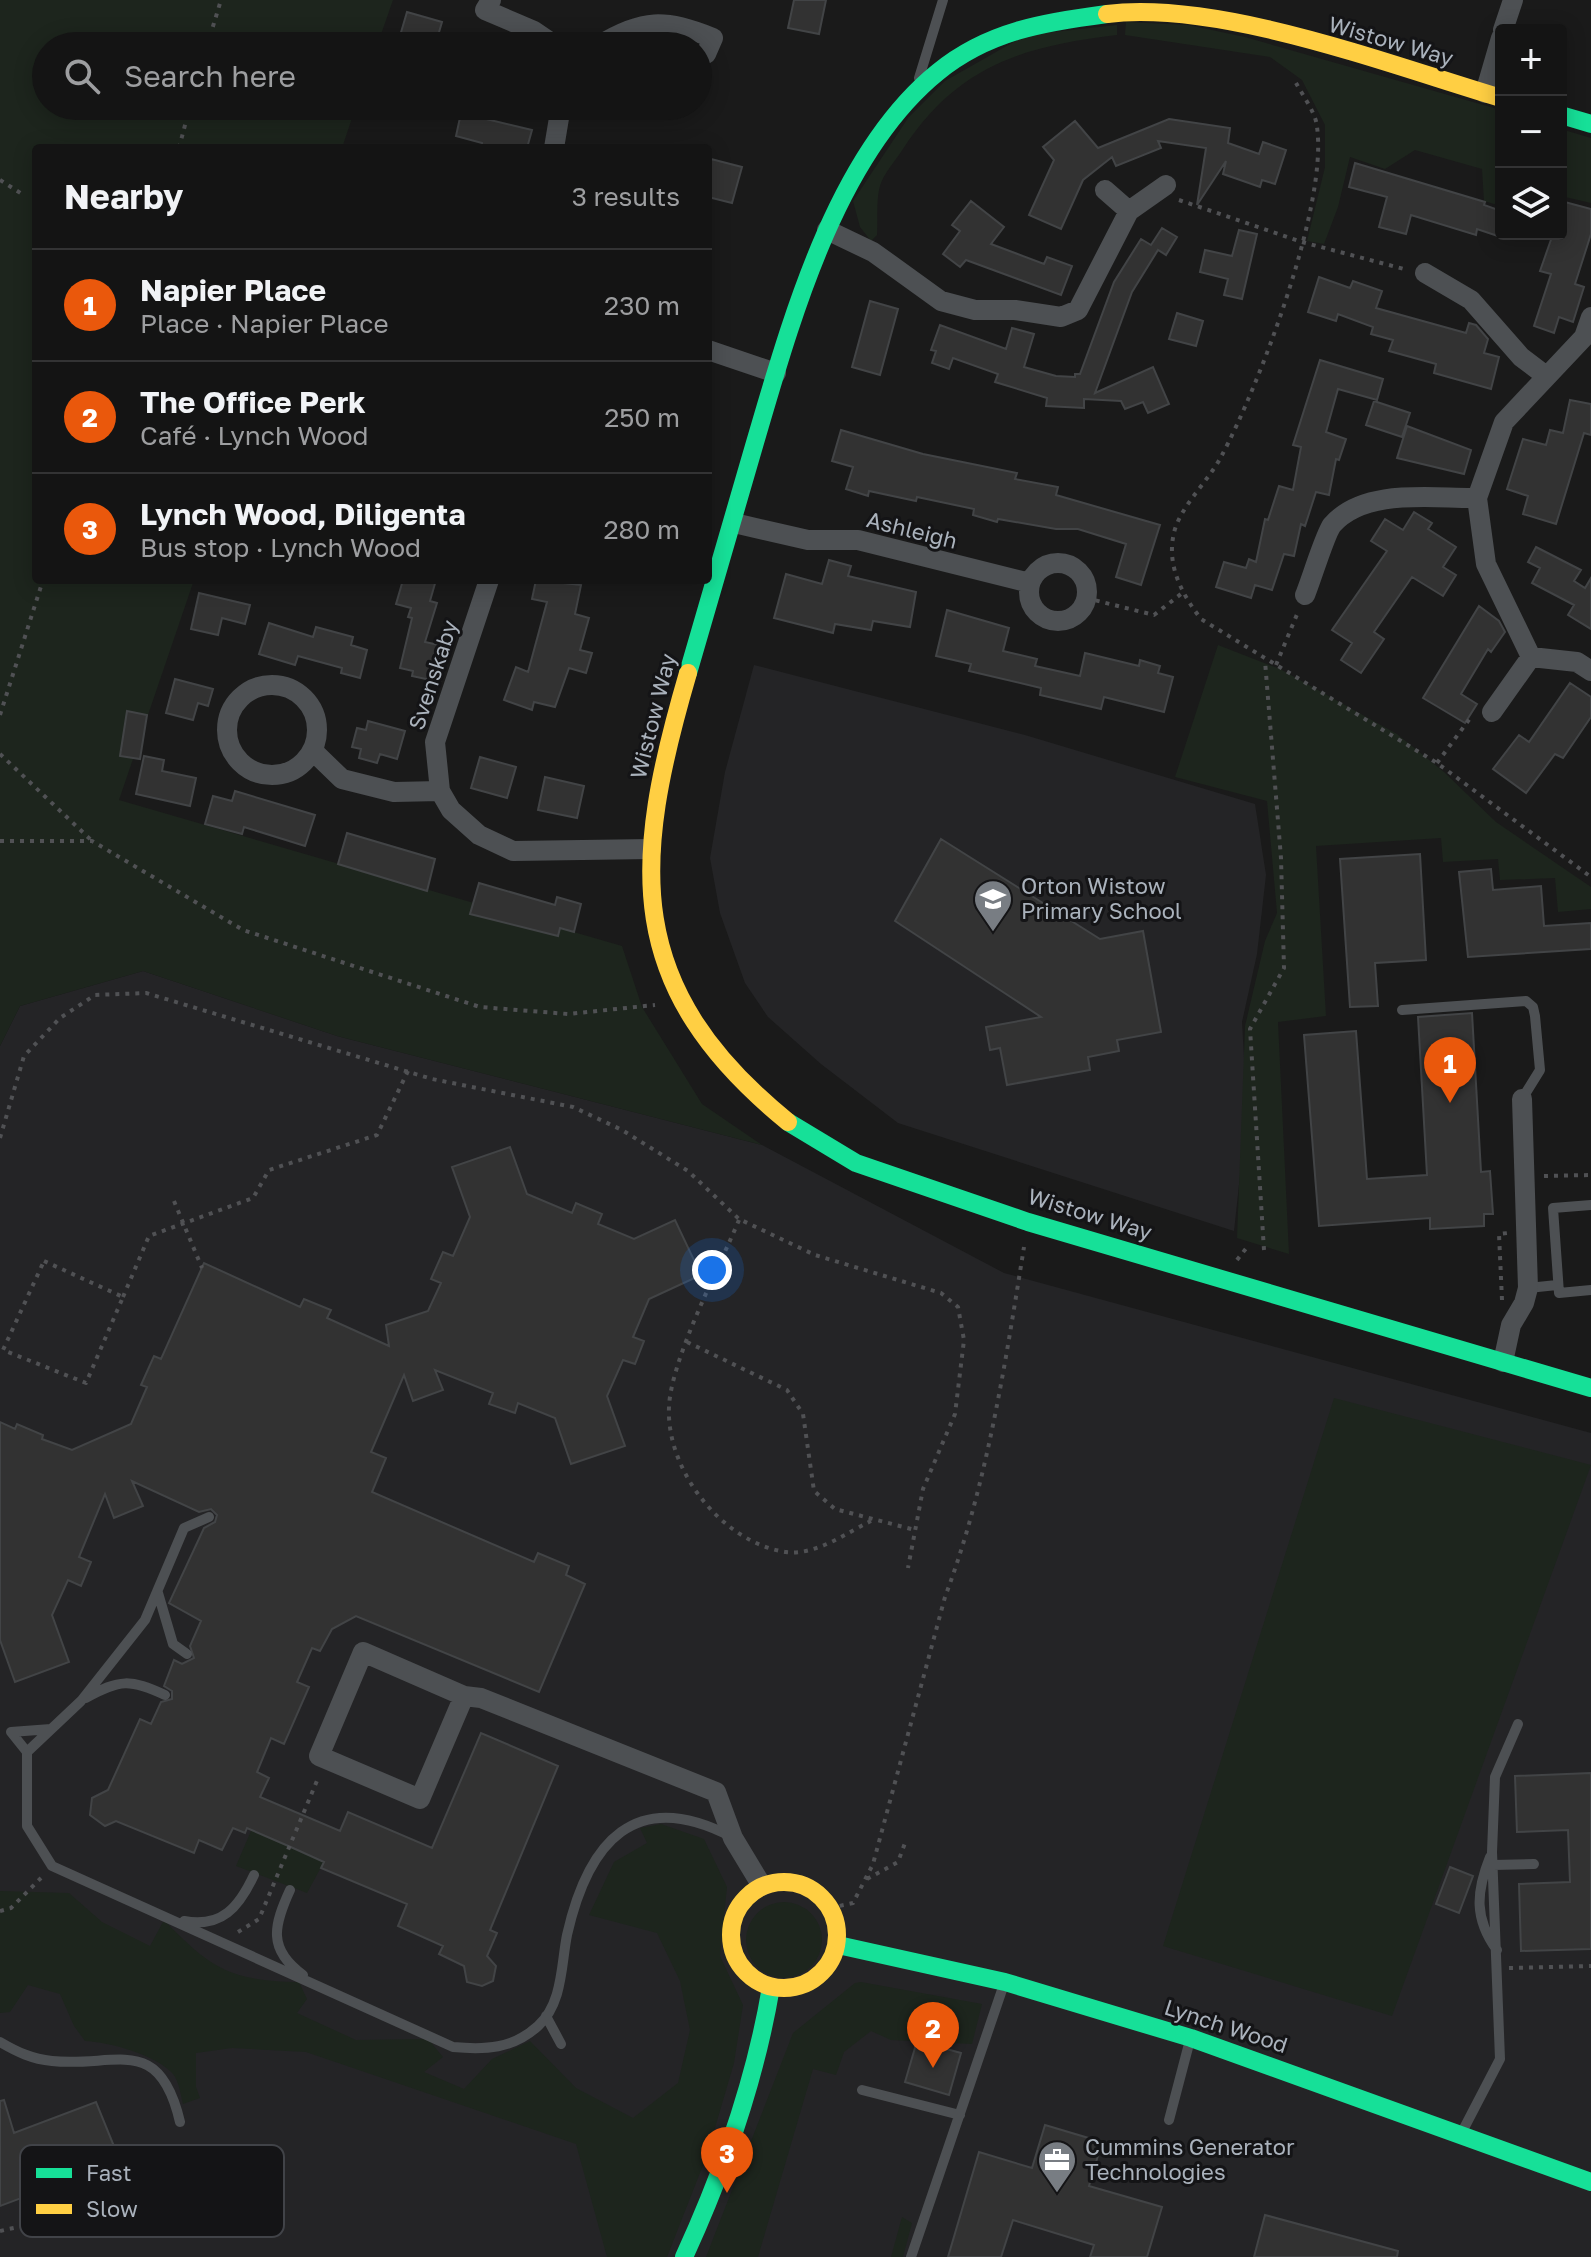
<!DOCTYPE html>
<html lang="en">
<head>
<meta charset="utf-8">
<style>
	body { margin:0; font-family:"Golos Text",sans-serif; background:#1d1d1d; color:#f1f3f6 }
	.controls { position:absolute; right:24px; top:24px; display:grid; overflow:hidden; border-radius:8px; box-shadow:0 4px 20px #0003 }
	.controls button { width:72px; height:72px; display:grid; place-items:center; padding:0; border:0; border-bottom:2px solid #333334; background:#141414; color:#f1f3f6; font:40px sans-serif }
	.you { position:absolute; left:712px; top:1270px; width:28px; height:28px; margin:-20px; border:6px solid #fff; border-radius:50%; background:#1a73e8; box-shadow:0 0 0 12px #1a73e833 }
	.badge { display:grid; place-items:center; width:52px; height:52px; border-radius:50%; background:#ea580c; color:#fff; font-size:26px; font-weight:700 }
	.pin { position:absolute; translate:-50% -66px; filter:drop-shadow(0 2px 4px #0008) }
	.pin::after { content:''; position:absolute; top:42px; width:28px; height:24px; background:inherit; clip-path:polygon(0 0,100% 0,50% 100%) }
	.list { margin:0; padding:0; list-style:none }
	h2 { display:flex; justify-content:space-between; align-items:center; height:104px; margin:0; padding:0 32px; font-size:34px }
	h2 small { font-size:26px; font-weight:400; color:#9d9ea0 }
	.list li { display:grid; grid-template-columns:52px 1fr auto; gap:24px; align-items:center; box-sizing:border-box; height:112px; padding:0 32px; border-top:2px solid #333334 }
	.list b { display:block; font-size:30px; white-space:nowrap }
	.list p { margin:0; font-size:26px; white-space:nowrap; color:#9d9ea0 }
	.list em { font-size:26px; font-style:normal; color:#9d9ea0 }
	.icon { flex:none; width:44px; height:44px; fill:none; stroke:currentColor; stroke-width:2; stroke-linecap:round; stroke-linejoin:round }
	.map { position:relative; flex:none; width:1591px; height:2257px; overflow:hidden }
	.search { position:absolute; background:#141414; box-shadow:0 4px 20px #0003; left:32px; top:32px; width:680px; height:88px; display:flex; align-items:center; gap:20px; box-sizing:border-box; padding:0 28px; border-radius:44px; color:#9d9ea0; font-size:30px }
	.panel { position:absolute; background:#141414; box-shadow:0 4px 20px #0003; left:32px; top:144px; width:680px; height:440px; border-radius:8px }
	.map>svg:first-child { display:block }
	.built { fill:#242426 }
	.green { fill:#1d251d }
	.building { fill:#323232; stroke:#424446; stroke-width:2 }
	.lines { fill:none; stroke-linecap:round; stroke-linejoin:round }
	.path { stroke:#505154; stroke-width:4; stroke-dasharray:4 6; stroke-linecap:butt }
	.lane { stroke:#4d5053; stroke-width:10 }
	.street { stroke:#4d5053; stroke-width:20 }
	.fast { stroke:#16e098; stroke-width:18 }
	.slow { stroke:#ffcf43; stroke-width:18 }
	.labels { text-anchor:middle; stroke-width:6; stroke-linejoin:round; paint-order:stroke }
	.street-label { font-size:22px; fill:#aab2bc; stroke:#141416 }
	.poi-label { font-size:22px; fill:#aab2bc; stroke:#141416; text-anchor:start }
	.key { fill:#141416; stroke:#414348; stroke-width:2 }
	.key-label { font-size:22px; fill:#aab2bc }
</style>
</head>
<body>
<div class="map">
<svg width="1591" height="2257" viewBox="0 0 1591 2257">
	<rect width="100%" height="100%" fill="#1a1a1a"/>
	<!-- built -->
	<path class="built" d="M754 665 1025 735 1255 804 1266 875 1257 954 1242 1022 1247 1111 1234 1231 898 1123 821 1064 768 1017 745 983 720 913 710 858 725 772Z
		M143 971 337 1036 762 1145 1004 1273 1591 1433V2257H0V1046L20 1006Z"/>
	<!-- green -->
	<path class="green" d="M0 0H393L377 46H46V106H356L342 148H36V580H194L119 800 622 946 642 1007 702 1104 762 1145 337 1036 143 971 20 1006 0 1046Z
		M1126 22 1188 25 1245 37 1501 110V206L1484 201 1482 169 1415 150 1385 169 1350 157 1338 207 1324 244 1307 241 1325 167V125L1302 80 1270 57 1125 35Z
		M1117 25V35C1023 46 957 66 903 149 896 160 883 174 880 186 876 200 878 220 877 235L871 241 860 227 853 201 908 118 945 81 1026 35Z
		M1561 129 1591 138V203L1561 196Z
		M1218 645 1280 669 1397 734 1444 772 1496 822 1591 887V909L1558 912 1555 878 1500 880 1498 859 1443 862 1441 838 1316 846 1326 1016 1278 1022 1289 1254 1237 1238 1245 1026 1265 941 1277 913 1267 801 1175 777Z
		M1334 1398 1591 1465 1392 2016 1163 1946Z
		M257 1817 299 1835 293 1848 314 1857 331 1849 307 1893 236 1866Z
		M661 1824 704 1839 727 1887 720 1956 743 2005 734 2063 707 2155 667 2257H607L576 2144 306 2052 232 2048 196 2053V2087L200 2098 183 2104C181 2096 179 2081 173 2074 157 2055 109 2042 85 2041L74 2026 60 1994 28 1985 10 2012 0 2013V1891L69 1893 102 1922 150 1946 164 1920C211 1969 231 1981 299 1982L307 1999 297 2013 356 2040 428 2039 443 2057 424 2072 464 2089 492 2059 530 2041 576 2088 633 2118 678 2083 690 2030 680 1981 657 1933 589 1915 614 1862 647 1843 640 1828Z
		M746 1940a38 38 0 1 1 76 0a38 38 0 1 1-76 0Z
		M861 1982 982 2004 972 2044 891 2040 871 2031 844 2052 836 2075 813 2069 758 2257H706L793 2033 855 1983Z
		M902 2217 912 2223 903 2257H891Z"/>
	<!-- building -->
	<path class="building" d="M794 0H826L819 34 788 28Z
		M407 12 442 22 435 46H397Z
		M461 113 532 130 527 148H481L482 143 456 136Z
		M1169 119 1230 128 1228 143 1259 154 1263 142 1286 150 1275 184 1262 180 1260 187 1223 174 1226 161 1197 205 1206 148 1158 141 1161 148 1116 166 1112 157 1083 180 1061 229 1029 215 1054 160 1043 147 1075 121 1098 148Z
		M711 159 742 167 732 203 708 197Z
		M1355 163 1485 202 1484 205 1501 211V237L1477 229 1476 235 1411 215 1406 234 1379 227 1387 197 1349 187Z
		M971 201 1004 227 991 244 1044 264 1047 257 1072 266 1061 295 966 260 960 267 943 254 960 231 952 225Z
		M1561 201 1591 209V234L1575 284 1584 287 1573 322 1559 317 1554 333 1534 326 1551 274 1540 271 1553 234H1561Z
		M1162 228 1177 237 1166 255 1158 250 1132 292 1095 393 1153 367 1169 404 1148 413 1143 402 1125 409 1121 401 1084 399V408L1046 406 1047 398 995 382 998 374 953 358 949 369 932 363 936 351 931 350 940 325 1006 349 1012 328 1034 334 1024 367 1056 376 1075 377V374H1080L1114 282 1141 239 1151 245Z
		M1239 230 1257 234 1242 299 1224 295 1228 279 1200 272 1205 250 1232 256Z
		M1319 277 1350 288 1353 281 1382 291 1376 308 1466 333 1469 323 1476 325 1488 339 1484 353 1499 357 1491 389 1434 373 1436 364 1389 351 1393 340 1371 334 1373 327 1338 314 1336 321 1308 312Z
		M870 301 898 309 880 375 852 367Z
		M1177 313 1203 321 1196 346 1169 339Z
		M1320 360 1383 379 1377 400 1338 389 1326 432 1346 439 1339 460 1336 459 1329 495 1316 492 1305 526 1301 524 1294 556 1284 554 1272 590 1255 585 1251 598 1216 587 1224 562 1246 568 1249 559 1256 562 1265 519 1268 520 1279 486 1293 490 1301 447 1293 445Z
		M1570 400 1591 404V435L1584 433 1556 524 1523 514 1528 496 1507 489 1523 439 1546 445 1550 430 1563 433Z
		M1374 401 1410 413 1402 437 1366 425Z
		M1407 426 1471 450 1464 474 1397 458Z
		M841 430 923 454 1017 473 1015 479 1058 487 1056 495 1160 525 1141 585 1116 577 1126 544 1078 529H1056L998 519 997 522 973 515 974 509 917 497 916 501 869 491 868 496 846 489 853 467 832 461Z
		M1414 512 1432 523 1428 529 1456 547 1443 567 1456 575 1443 596 1412 577 1374 632 1384 639 1361 673 1341 660 1352 643 1332 630 1387 551 1371 541 1385 519 1403 530Z
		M1536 547 1581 570 1574 581 1585 588 1591 578V629L1568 615 1574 605 1532 583 1540 568 1528 562Z
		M829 560 851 566 848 576 916 592 910 627 873 621 871 630 835 624 833 633 774 618 786 574 822 584Z
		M403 580H436L430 601 437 603 425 642 439 645 436 657 445 660 440 682 412 676 413 671 400 668 412 618 408 617 411 608 396 604Z
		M536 580 581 585 575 614 589 618 580 650 592 653 586 673 569 668 555 707 534 702 532 710 504 700 516 667 528 672 547 602 532 599Z
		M199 593 250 605 245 624 222 618 218 635 191 629Z
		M1479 606 1499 621 1505 632 1491 652 1488 649 1461 694 1477 704 1465 723 1423 698Z
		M947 610 1009 628 1003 651 1037 659 1035 666 1080 676 1085 653 1139 666 1140 660 1160 666 1158 673 1173 677 1164 712 1104 697 1101 709 1040 695 1041 688 969 671 971 664 936 656Z
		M269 623 313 637 316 627 353 637 351 645 367 650 360 678 341 673 342 668 298 656 295 665 259 654Z
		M175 679 213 689 208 706 198 703 193 720 166 713Z
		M1570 683 1591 697V717L1563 758 1555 754 1526 793 1493 769 1519 735 1529 742Z
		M127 711 147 715 140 759 120 756Z
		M368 721 405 731 397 759 380 754 377 763 359 758 361 749 352 747 357 728 366 730Z
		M144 756 164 760 162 771 196 778 190 806 136 794Z
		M480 757 516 767 507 798 471 788Z
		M545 777 584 786 577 818 538 810Z
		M235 791 315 815 305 846 244 827 242 834 205 824 213 796 232 801Z
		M347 833 435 859 427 891 338 864Z
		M941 839 1100 939 1143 931 1161 1032 1117 1040 1119 1051 1088 1057 1090 1070 1007 1085 1000 1048 990 1050 986 1027 1041 1017 895 921Z
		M1420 854 1426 960 1375 963 1378 1006 1350 1007 1340 859Z
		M1491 869 1493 890 1541 886 1544 926 1591 923V949L1468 957 1459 872Z
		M479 883 555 905 557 897 581 904 574 932 560 928 558 936 470 914Z
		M1472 1013 1481 1172 1490 1171 1493 1214H1484V1226L1430 1229V1218L1319 1226 1304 1035 1356 1031 1367 1179 1427 1175 1418 1017Z
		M510 1147 527 1194 572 1213 576 1203 602 1214 598 1224 634 1239 675 1220 701 1275 649 1299 633 1337 644 1341 635 1364 623 1360 607 1396 625 1446 571 1464 555 1418 518 1403 515 1413 489 1404 493 1393 435 1370 443 1390 413 1401 404 1375 371 1452 386 1458 372 1492 534 1562 538 1553 569 1566 566 1575 585 1584 539 1692 356 1616 332 1629 320 1651 312 1648 297 1682 309 1687 284 1744 271 1738 257 1772 269 1778 260 1797 340 1831 348 1812 432 1848 481 1733 558 1766 490 1930 497 1933 487 1956 496 1966 493 1981 482 1986 467 1982 464 1966 439 1954 443 1946 398 1926 407 1904 321 1868 324 1862 293 1848 247 1828 245 1833 233 1828 222 1850 199 1840 194 1853 116 1821 105 1826 90 1815 92 1798 108 1790 140 1719 151 1724 161 1702 172 1699V1691L164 1686 174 1660 182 1664 194 1658 190 1646 201 1621 169 1603 204 1528 215 1522 217 1515 211 1509 199 1512 132 1481 143 1506 114 1518 105 1494 79 1557 91 1562 81 1586 68 1580 52 1615 69 1662 15 1682 0 1640V1422L15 1429 17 1424 43 1435 42 1439 72 1450 131 1424 147 1387 141 1385 154 1356 161 1359 204 1263 300 1307 304 1299 331 1310 327 1318 389 1346 386 1325 428 1311 441 1283 431 1279 443 1252 453 1256 470 1217 452 1167Z
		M1591 1773V1949L1521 1951 1519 1884 1570 1882 1568 1830 1517 1832 1515 1776Z
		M1450 1867 1473 1876 1459 1913 1436 1904Z
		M917 2041 961 2053 949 2095 905 2082Z
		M4 2100 14 2133 96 2102 120 2161 0 2206V2101Z
		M1045 2125 1102 2142 1089 2186 1162 2207 1147 2257H1090L1094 2245 1013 2220 1001 2257H948L979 2152 1032 2168Z
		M1265 2215 1398 2251 1397 2257H1254Z"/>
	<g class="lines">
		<!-- path -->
		<path class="path" d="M207 46 221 0
			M1296 83C1303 96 1316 113 1317 127 1328 206 1259 386 1221 457 1208 481 1183 504 1175 529 1165 563 1181 593 1201 619L1437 763 1591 877
			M179 148 190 106
			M0 180 22 194
			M1179 200 1302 242 1404 269
			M1086 598 1154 615 1181 594
			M1276 665 1298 612
			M0 715 43 580
			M0 754 91 840
			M1437 763 1471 717
			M0 841H92L243 930 480 1007 568 1014 655 1005
			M0 1138 24 1056 60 1018 95 995 146 993 432 1079 573 1107 622 1130 688 1171 739 1219 815 1255 941 1293 958 1307 964 1340 955 1414 923 1489 908 1568
			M1544 1176 1591 1175
			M174 1201 202 1268
			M739 1220C719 1268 671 1359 669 1407 666 1471 723 1543 786 1552 815 1556 846 1533 871 1521
			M1264 1250 1250 1029 1284 968 1281 858 1265 661
			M1237 1260 1248 1246
			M44 1261 123 1297 86 1383 3 1350Z
			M123 1297 149 1236 253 1198 269 1170 377 1135 408 1071
			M1502 1300 1499 1234 1508 1233
			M687 1342 787 1390 803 1414 814 1491 835 1509 915 1530
			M867 1879 898 1862 905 1843
			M830 1908 853 1903 873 1864 945 1597C987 1485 1005 1365 1024 1247
			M0 1911 11 1908 41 1878
			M238 1932 259 1919 319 1776
			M1509 1968 1591 1966
			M0 2231 148 2198"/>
		<!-- lane -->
		<path class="lane" d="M919 78 943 0
			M1402 1010 1526 1001 1533 1007 1535 1016 1540 1070 1522 1099
			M1591 1205 1553 1208 1559 1293 1591 1290
			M1528 1288 1557 1285
			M209 1517 184 1528 145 1620 81 1701 27 1752V1826L52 1866 453 2047C485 2050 513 2049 538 2026 563 2003 561 1965 567 1935 588 1842 635 1786 732 1837
			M158 1593 173 1644 187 1654
			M86 1698C120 1679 130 1679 165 1695
			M11 1732 51 1729
			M11 1732 27 1752
			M1490 1857C1476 1892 1474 1919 1497 1950
			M1493 1865 1534 1864
			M290 1890C274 1925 267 1949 303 1975
			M184 1921C222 1928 239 1907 254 1875
			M546 2016 561 2044
			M0 2042C17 2052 32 2059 52 2061 115 2068 159 2032 180 2122
			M862 2090 960 2115
			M1169 2120 1190 2040
			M1461 2134 1500 2059 1492 1852 1495 1777 1518 1724
			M911 2257 1004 1984"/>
		<!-- street -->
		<path class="street" d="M491 0 485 10 534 31 556 46
			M1503 30 1513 0
			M598 46C643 18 665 19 713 38L706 54
			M1485 93 1501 38
			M554 148 561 106
			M1105 190 1129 211
			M827 230 873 252 941 301 975 310H1015L1061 317 1078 310 1129 211 1166 185
			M1425 273 1471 300 1521 357 1546 376
			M1591 317 1584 337 1504 422 1477 498 1486 564 1531 657 1577 662 1591 671
			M708 350 776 373
			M734 523 808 540H858L1030 583
			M1029 592a29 29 0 1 1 58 0a29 29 0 1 1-58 0Z
			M489 580 435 742 440 791 451 810 479 835 513 851 651 849
			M1305 595C1311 581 1325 534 1332 525 1365 487 1434 499 1477 498
			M227 730a45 45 0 1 1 90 0a45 45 0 1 1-90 0Z
			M1492 712 1531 657
			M313 751 342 779 394 792 440 791
			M1503 1362 1511 1325 1524 1303 1528 1288 1522 1099
			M464 1696 420 1799 319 1756 363 1652 464 1696 481 1698 716 1792 733 1838 762 1886"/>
		<!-- fast -->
		<path class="fast" d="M1561 115 1591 124
			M688 673C710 598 732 522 754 446 790 324 835 155 938 72 988 31 1045 22 1107 14
			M788 1122 856 1163 1028 1222 1591 1388
			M838 1945 1005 1982 1191 2038 1591 2182
			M684 2257C724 2170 755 2082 771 1987"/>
		<!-- slow -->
		<path class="slow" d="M1107 14C1220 0 1390 65 1501 98
			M688 673C632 864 622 987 788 1122
			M731 1935a53 53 0 1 1 106 0a53 53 0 1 1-106 0Z"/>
	</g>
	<!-- icons -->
	<defs>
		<g id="school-pin" transform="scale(2)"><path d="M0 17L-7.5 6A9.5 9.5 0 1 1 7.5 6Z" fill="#787d83" stroke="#141416"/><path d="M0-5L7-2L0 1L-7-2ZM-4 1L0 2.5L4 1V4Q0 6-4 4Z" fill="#fff"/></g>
		<g id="office-pin" transform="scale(2)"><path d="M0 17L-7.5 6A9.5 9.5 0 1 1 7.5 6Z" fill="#787d83" stroke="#141416"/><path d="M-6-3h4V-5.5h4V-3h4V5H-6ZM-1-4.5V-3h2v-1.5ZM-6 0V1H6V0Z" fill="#fff"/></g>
	</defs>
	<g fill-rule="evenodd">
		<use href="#school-pin" x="993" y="899"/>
		<use href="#office-pin" x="1057" y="2160"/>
	</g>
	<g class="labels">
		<!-- street labels -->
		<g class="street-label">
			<text transform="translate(1391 41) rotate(16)" y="8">Wistow Way</text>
			<text transform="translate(912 530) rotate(14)" y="8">Ashleigh</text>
			<text transform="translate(433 675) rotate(-72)" y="8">Svenskaby</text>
			<text transform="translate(653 716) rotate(-76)" y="8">Wistow Way</text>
			<text transform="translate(1090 1214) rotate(17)" y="8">Wistow Way</text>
			<text transform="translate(1226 2026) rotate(18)" y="8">Lynch Wood</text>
		</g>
		<!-- poi labels -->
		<g class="poi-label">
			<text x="1021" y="894">Orton Wistow<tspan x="1021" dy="25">Primary School</tspan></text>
			<text x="1085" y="2155">Cummins Generator<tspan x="1085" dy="25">Technologies</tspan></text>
		</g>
	</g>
	<!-- legend -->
	<rect x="20" y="2145" width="264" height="92" rx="12" class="key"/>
	<rect x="36" y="2168" width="36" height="10" fill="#16e098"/>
	<rect x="36" y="2204" width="36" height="10" fill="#ffcf43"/>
	<g class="key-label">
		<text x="86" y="2181">Fast</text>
		<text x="86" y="2217">Slow</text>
	</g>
</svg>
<div class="controls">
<button>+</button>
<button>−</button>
<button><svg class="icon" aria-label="layers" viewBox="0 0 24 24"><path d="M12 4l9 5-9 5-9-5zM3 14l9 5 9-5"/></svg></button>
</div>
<div class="you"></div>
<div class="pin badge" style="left:1450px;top:1103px">1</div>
<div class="pin badge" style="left:933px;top:2068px">2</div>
<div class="pin badge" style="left:727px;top:2193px">3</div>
<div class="search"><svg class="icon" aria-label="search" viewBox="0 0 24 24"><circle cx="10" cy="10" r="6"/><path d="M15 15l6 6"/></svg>Search here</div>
<section class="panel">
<h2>Nearby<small>3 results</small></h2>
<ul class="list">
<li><span class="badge">1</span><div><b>Napier Place</b><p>Place · Napier Place</p></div><em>230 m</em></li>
<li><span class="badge">2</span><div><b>The Office Perk</b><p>Café · Lynch Wood</p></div><em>250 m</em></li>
<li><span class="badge">3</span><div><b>Lynch Wood, Diligenta</b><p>Bus stop · Lynch Wood</p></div><em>280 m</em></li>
</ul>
</section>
</div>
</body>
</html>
